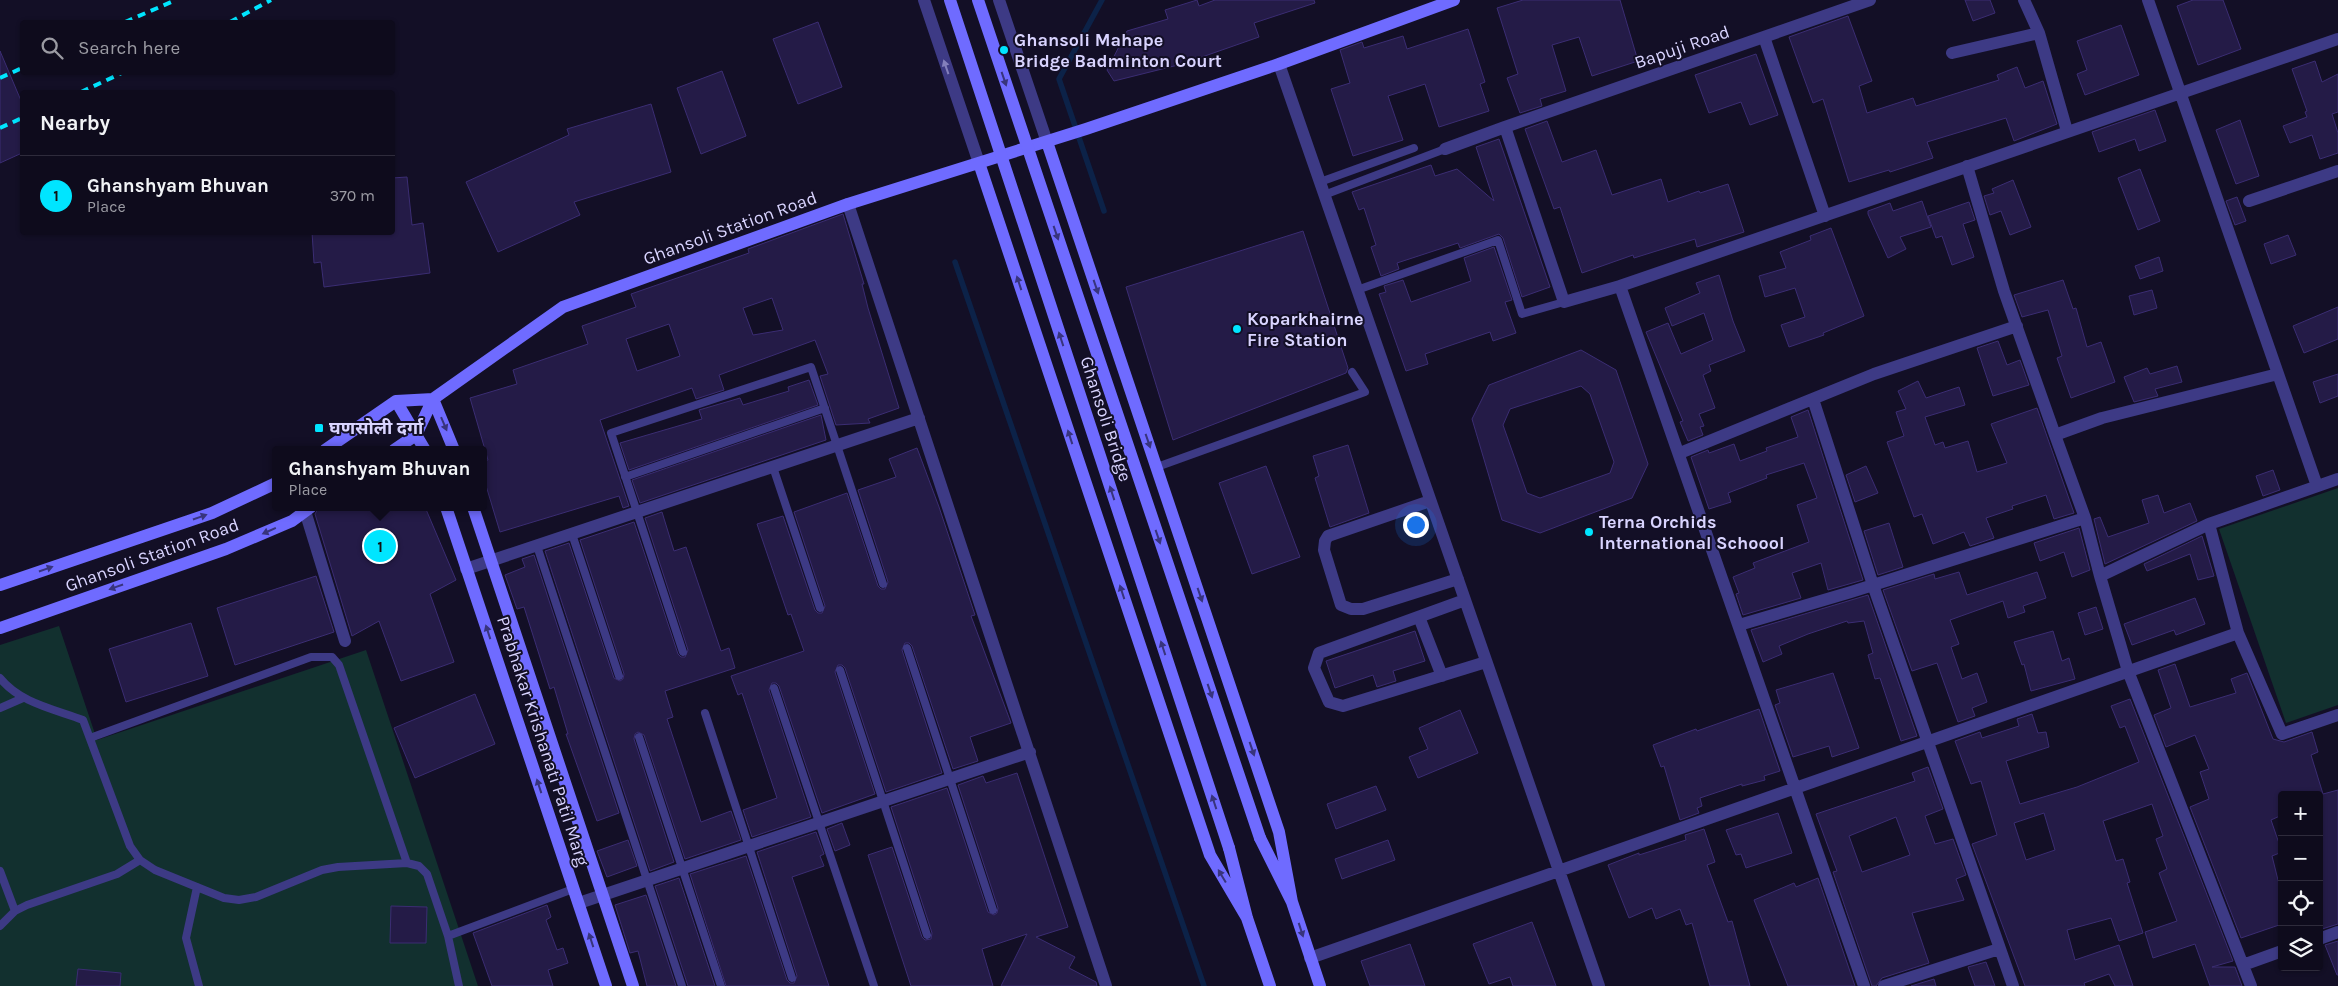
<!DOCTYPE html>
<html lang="en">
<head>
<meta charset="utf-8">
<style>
	body { margin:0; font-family:Karla,"Noto Sans Devanagari",sans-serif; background:#1c1929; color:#f1f3f6 }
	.controls { position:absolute; right:15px; bottom:15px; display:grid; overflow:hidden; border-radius:5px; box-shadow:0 1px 4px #0004 }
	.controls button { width:45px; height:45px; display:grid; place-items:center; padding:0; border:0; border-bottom:1px solid #2e2b3b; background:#0e0b1c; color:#f1f3f6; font:25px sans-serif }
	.you { position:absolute; left:1415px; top:524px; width:18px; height:18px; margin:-12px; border:4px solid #fff; border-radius:50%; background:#1a73e8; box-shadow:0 0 0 8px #1a73e833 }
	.badge { display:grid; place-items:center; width:32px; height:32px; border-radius:50%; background:#00e5ff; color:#111; font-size:16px; font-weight:700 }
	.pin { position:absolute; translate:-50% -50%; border:2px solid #fff; box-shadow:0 1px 5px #0006 }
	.popup { position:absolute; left:272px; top:446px; width:215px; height:65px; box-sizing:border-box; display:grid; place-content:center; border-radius:5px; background:#0e0b1c; filter:drop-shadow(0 1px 4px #0005); font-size:16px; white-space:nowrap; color:#9b9ba3 }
	.popup b { font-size:19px; color:#f1f3f6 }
	.popup::after { content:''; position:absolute; left:50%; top:100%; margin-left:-10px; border:10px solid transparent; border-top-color:#0e0b1c }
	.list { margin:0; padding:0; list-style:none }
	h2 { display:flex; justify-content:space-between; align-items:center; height:65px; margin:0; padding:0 20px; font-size:21px }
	h2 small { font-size:16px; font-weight:400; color:#9b9ba3 }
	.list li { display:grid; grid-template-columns:32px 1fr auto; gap:15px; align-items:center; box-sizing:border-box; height:80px; padding:0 20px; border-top:1px solid #2e2b3b }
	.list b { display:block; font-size:19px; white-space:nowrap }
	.list p { margin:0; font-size:16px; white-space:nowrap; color:#9b9ba3 }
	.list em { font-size:16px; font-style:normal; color:#9b9ba3 }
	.icon { flex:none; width:28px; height:28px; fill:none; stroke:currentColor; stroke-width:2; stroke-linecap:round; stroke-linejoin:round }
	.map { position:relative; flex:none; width:2338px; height:986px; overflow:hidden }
	.search { position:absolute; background:#0e0b1c; box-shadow:0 1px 4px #0004; left:20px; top:20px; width:375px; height:55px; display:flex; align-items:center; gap:12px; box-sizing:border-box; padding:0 18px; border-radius:5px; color:#9b9ba3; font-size:19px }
	.panel { position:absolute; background:#0e0b1c; box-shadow:0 1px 4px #0004; left:20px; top:90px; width:375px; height:145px; border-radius:5px }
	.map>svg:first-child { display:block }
	.green { fill:#12302f }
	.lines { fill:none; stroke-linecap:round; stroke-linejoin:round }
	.stream { stroke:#0c2248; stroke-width:5.5 }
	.building { fill:#241b47; stroke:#3b2d73; fill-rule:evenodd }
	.lane { stroke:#3d3a85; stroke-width:8 }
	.street { stroke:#3d3a85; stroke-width:12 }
	.secondary { stroke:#6f6bff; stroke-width:12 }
	.rail { stroke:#00e5ff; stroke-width:4; stroke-dasharray:8 6; stroke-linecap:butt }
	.secondary-bridge { stroke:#6f6bff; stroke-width:12 }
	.oneway { fill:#837fbc }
	.oneway2 { fill:#38347d }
	.poi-dot { fill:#00e5ff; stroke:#130f26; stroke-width:2 }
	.labels { text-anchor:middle; stroke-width:4; stroke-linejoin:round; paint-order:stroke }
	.poi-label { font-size:18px; font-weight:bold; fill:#d9d4ff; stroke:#130f26; text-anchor:start }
	.street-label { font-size:18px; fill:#d9d4ff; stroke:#130f26 }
</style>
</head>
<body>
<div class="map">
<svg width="2338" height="986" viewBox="0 0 2338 986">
	<rect width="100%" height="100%" fill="#130f26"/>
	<!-- green -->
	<path class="green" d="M2338 488V705L2286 723 2219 529Z
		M59 626 97 740 366 650 478 986H0V645Z"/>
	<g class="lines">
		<!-- stream -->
		<path class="stream" d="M1102 0 1059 79 1104 211
			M955 262 1204 986"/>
	</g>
	<!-- building -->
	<path class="building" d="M1197 0 1199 6 1215 0H1314L1315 3 1254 23 1259 37 1182 64 1114 81 1107 70 1127 31 1168 19 1165 10Z
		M1523 0H1620L1638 61 1592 76 1579 37 1552 45 1566 91 1540 99 1542 106 1520 113 1507 78 1518 74 1497 8Z
		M1965 0H1990L1995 13 1973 21Z
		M2193 0H2223L2241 49 2198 65 2177 6Z
		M1848 16 1872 81 1859 86 1867 113 1913 98 1916 106 1999 80 1997 75 2017 67 2025 88 2043 81 2057 124 2014 141 2006 118 1927 142 1933 158 1890 172 1889 170 1849 182 1823 99 1813 103 1789 37Z
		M818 22 842 87 798 104 773 39Z
		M2121 25 2139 75 2085 95 2077 74 2087 70 2077 41Z
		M1468 29 1485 82 1480 84 1489 111 1439 127 1425 84 1388 96 1403 140 1353 156 1331 89 1350 83 1340 50 1362 42 1364 48 1403 36 1407 49Z
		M0 51 22 103V153L0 163Z
		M1756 54 1778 115 1750 125 1741 102 1709 113 1695 75Z
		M2315 61 2322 82 2338 74V112L2332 114 2338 133V153L2320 159 2312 135 2290 143 2283 126 2307 117 2305 112 2307 111 2292 69Z
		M722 71 746 136 701 154 677 88Z
		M651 104 671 172 574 202 580 215 498 252 466 182 569 135 567 129Z
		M2155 110 2166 141 2139 151 2135 139 2099 152 2092 132Z
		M2240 120 2259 176 2236 184 2216 130Z
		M1547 121 1562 162 1596 150 1612 195 1661 179 1668 202 1699 191 1700 193 1728 184 1744 232 1697 247 1695 239 1634 258 1633 255 1582 273 1560 207 1554 209 1525 129Z
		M1499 139 1550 287 1522 297 1503 238 1499 234 1460 248 1458 243 1397 263 1399 269 1381 276 1371 247 1376 245 1364 208 1359 210 1352 192 1431 165 1435 176 1457 169 1494 201 1476 147Z
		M2140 169 2160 221 2138 230 2118 178Z
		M407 177 412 225 423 223 430 273 324 287 321 262 314 263 312 232H392V178Z
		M2013 180 2031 227 2010 235 2001 211 1990 215 1984 196 1994 193 1992 189Z
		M2237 197 2246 221 2235 225 2226 201Z
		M1922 201 1931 227 1900 237 1906 249 1888 258 1868 214V211L1890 203 1893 211Z
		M1969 202 1975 220 1963 224 1974 257 1952 265 1942 236 1936 238 1928 216Z
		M843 214 864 284H862L868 308 899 408 868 419 870 423 836 425 820 376 828 374 815 340 719 375 724 390 696 399 692 388 600 420 629 506 623 508 619 496 500 532 484 479V461L488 460 470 398 517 384 513 370 588 344 582 326 636 307 631 294 749 253 748 249ZM772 298 783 330 753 335 743 308ZM669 324 680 356 637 371 626 339Z
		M1831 228 1864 316 1823 333 1824 335 1789 347 1781 325 1805 317 1795 288 1765 297 1759 276 1786 268 1780 252 1811 240 1810 236Z
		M1303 231 1348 368 1346 373 1173 440 1126 287Z
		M2288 235 2296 255 2271 264 2264 244Z
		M1494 247 1512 300 1505 302 1516 333 1493 341 1490 332 1425 354 1428 364 1406 371 1379 294 1386 292 1384 286 1403 280 1411 302 1471 281 1464 258Z
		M2159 257 2163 271 2140 279 2135 266Z
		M1719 275 1733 321 1745 351 1709 365 1711 371 1703 375 1715 408 1699 414 1704 426 1700 427 1703 435 1688 441 1680 422 1683 421 1646 332 1668 323 1681 354 1713 340 1704 313 1672 326 1665 308 1700 293 1696 283Z
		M2063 280 2073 309 2076 308 2087 347 2101 342 2115 382 2071 398 2057 358 2062 356 2048 310 2022 317 2014 295Z
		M2152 290 2157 308 2134 315 2129 296Z
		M2338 307V339L2304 353 2293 326Z
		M1998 341 2007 365 2020 360 2029 385 1993 396 1977 348Z
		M1581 350 1616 370 1648 464 1632 498 1540 533 1502 520 1472 419 1489 385ZM1581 386 1590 394 1614 462 1610 473 1540 498 1527 493 1503 425 1510 409Z
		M2177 366 2182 382 2155 389 2158 396 2134 402 2124 377 2147 368 2150 374Z
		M2338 374V396L2320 403 2313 382Z
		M809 380 818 405 629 470 620 443 702 419 699 410 740 398 743 405 789 391 788 387Z
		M1918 381 1926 398 1959 387 1965 405 1925 417 1935 445 1943 442 1945 448 1968 441 1977 472 2007 463 1991 424 2037 408 2074 513 2054 519 2046 495 2012 506 2013 509 1986 518 1994 538 1970 546 1964 532 1933 544 1922 514 1914 517 1887 442 1904 436 1896 412 1906 409 1898 391Z
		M1808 410 1863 580 1828 590 1821 563 1792 573 1801 598 1743 615 1736 594 1739 593 1733 577 1755 568 1753 563 1809 542 1797 505 1817 498 1804 463 1766 475 1767 478 1728 493 1731 502 1709 509 1691 457 1708 450 1709 453 1734 444 1740 461 1767 451 1766 448 1798 437 1791 417Z
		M821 415 826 440 640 503 632 480Z
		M1348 445 1369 513 1330 527 1315 478 1319 476 1313 456Z
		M917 448 939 507 975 615 971 616 1011 723 970 737 978 761 953 769 912 646 909 643H905L902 650 942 773 886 792 845 668 842 665H838L835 672 875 794 822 813 779 686 776 683H772L769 690 811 817 752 837 743 810 777 798 742 693 738 695 731 676 804 651 791 614 788 615 757 524 783 516 815 610 818 613H822L825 606 794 512 847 493 878 586 881 589H885L888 582 858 490 896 477 889 459Z
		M1266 466 1300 557 1252 574 1219 483Z
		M1866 466 1878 493 1855 502 1846 475Z
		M2273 470 2280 490 2263 496 2256 476Z
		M2158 495 2164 513 2190 503 2197 521 2105 564 2094 519 2100 517 2108 537 2149 523 2142 500Z
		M319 507H425L456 580 430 594 454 662 401 681 379 621 352 636 315 514Z
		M662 512 674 551 686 547 721 651 729 648 735 668 665 691 673 717 667 719 701 822 731 811 741 840 685 859 644 735 638 732 635 734 634 739 674 862 650 871 545 551 569 543 614 678 620 681 623 679 624 674 580 540 634 522 678 654 681 657H685L688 650 645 518Z
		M1889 523 1903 567 1878 575 1864 531Z
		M2079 528 2090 570 2072 577 2064 552 2040 561 2034 543Z
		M2202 536 2214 576 2198 580 2190 554 2147 571 2144 564Z
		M534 555 619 813 597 821 566 734H568L554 687 550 689 524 607 517 609 505 575 525 567 522 559Z
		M1959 572 1967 595 2037 572 2046 598 2023 606 2025 612 2008 618 2003 601 1950 620 1959 644 1951 647 1962 679 1977 673 1987 702 1972 708 1975 716 1958 722 1937 663 1912 671 1883 590 1934 574 1935 579Z
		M316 576 334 632 235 665 217 608Z
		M1868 595 1917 736 1901 741 1880 678 1875 679 1868 655 1873 653 1864 621 1848 623 1847 621 1808 634 1779 646 1782 654 1763 662 1751 630Z
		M2195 598 2205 624 2176 635 2174 630 2132 645 2124 624Z
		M2096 607 2103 629 2085 635 2078 613Z
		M191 623 208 676 126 702 109 649Z
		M1415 631 1425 661 1393 671 1396 681 1377 687 1373 675 1335 688 1326 661Z
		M2053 631 2062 661 2069 658 2075 679 2031 691 2024 664 2022 665 2014 642Z
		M2175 664 2190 707 2236 693 2231 679 2247 673 2273 739 2284 742 2312 732 2318 752 2311 755 2323 794 2338 790V924L2319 930V796L2322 795H2282V815L2271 820 2282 852 2272 856 2282 896V924L2241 938 2190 807 2209 799 2200 772 2209 769 2195 735 2166 747 2154 715 2171 708 2158 670Z
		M1833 673 1859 748 1832 757 1829 746 1793 757 1775 705 1780 703 1776 690Z
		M475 694 495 744 415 778 394 728Z
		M2130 699 2233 961 2212 967H2235L2242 986H2210L2195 944 2153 958 2145 932 2177 921 2159 873 2167 869 2156 839 2163 836 2152 804 2103 821 2116 861 2123 859 2130 882 2127 883 2143 933 2119 941 2111 918 2067 930 2075 960 2119 945 2133 986H2115L2109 974 2084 983 2085 986H2025L1972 844 1997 835 1981 781 1971 784 1955 741 1980 732 1982 738 2019 726 2017 719 2032 714 2038 733 2046 732 2049 747 2006 761 2020 804 2077 787 2139 762 2125 726 2120 728 2111 706ZM2044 813 2055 850 2026 860 2014 823Z
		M1759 709 1780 771 1764 776 1765 780 1742 786V784L1700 798 1702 806 1697 808 1699 813 1680 820 1664 766 1661 767 1653 745 1696 729 1697 731Z
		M1460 710 1478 753 1418 778 1409 757 1428 749 1419 728Z
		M1928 767 1943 809 1925 816 1935 844 1953 839 1966 875 1956 879 1964 900 1912 913 1929 963 1882 978 1876 986H1872L1833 872 1837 871 1816 814 1915 781 1912 773ZM1896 817 1910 855 1862 872 1849 836Z
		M1017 773 1068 927 1036 937 1075 957 1069 968 1096 982 1097 986H1001L1027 934 982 949 993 986H911L868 855 892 847 922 937 925 940 931 939 932 933 891 807 947 788 988 912 994 915 997 913 998 908 958 785 983 776 986 783Z
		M1376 786 1386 810 1336 829 1327 804Z
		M1778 813 1792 853 1746 868 1741 854 1736 855 1726 830Z
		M842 823 850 845 835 851 827 829Z
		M1704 829 1715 862 1707 865 1728 922 1732 921 1750 986H1710L1692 923 1686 925 1680 909 1656 919 1652 908 1629 918 1608 865 1639 853V855L1686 840 1685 835Z
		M816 832 824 854 820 856 824 866 792 877 829 986H726L690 874 746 856 787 980 790 983H794L797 976 757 852Z
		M628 840 637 866 607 877 597 851Z
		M1388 840 1395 860 1342 879 1335 859Z
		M679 878 715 986H688L655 886Z
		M1818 878 1855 986H1788L1754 900 1794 883 1796 887Z
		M646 895 676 986H647L638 951 630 953 615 905Z
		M547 905 551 917 546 920 557 950 563 948 568 963 548 970 553 986H492L473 933Z
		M391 906 427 907 426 943H390Z
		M1532 922 1556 986H1513L1510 977 1489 984 1473 944Z
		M2338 941V975H2337L2325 945Z
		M1410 944 1425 986H1370L1361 961Z
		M1986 962 1995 986H1975L1968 967Z
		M78 969 121 973 120 986H76Z
		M1934 979 1936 986H1911Z"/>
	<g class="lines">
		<!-- lane -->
		<path class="lane" d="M1320 182 1414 148
			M1324 195 1445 149
			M1357 290 1498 240 1522 314 1564 302
			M773 467 820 608
			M1157 467 1365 392 1352 372
			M625 477 825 408
			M572 534 619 676
			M537 546 682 986
			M907 648 993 910
			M683 652 611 433 811 367 883 584
			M840 670 927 935
			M0 678C20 703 54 709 83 720L130 846 140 860 155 870 224 898 239 900 256 897 322 870 338 867 407 863 419 866 427 874 448 936 573 889
			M774 688 874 986
			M0 708 23 698
			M705 713 792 978
			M639 737 721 986
			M90 738 311 657H332L339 665 407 863
			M0 871 15 911
			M197 887 186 938 199 986
			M0 926 15 911 27 905 117 874 140 860
			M448 936 459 986"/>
		<!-- street -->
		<path class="street" d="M924 0 979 163
			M999 0 1047 142
			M2024 0 2039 33 2067 131
			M2148 0 2317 486
			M1764 37 1825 216
			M1952 53 2039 33
			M1279 64 1599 986
			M1505 127 1870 0
			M1445 149 1505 127 1564 302 1620 286
			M1967 166 2004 291 2055 435 2102 418 2278 374
			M2249 201 2338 171
			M848 204 1106 986
			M1813 399 1873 585 2013 986
			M2055 435 2085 518 2100 576
			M1680 453 1874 374 2017 326
			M2338 479 2209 524 2238 633 2282 734 2338 715
			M1430 501 1328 536 1325 541 1324 550 1341 605 1351 609H1363L1458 579
			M305 511 345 641
			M2209 524 2100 576 2128 671 2251 986
			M466 569 919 418
			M1465 600 1319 653 1314 668 1329 702 1343 706 1486 662
			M1419 617 1442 676
			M1739 625 1851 592 2085 518
			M579 903 1030 752
			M2319 939 2338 932
			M1310 958 2238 633
			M2243 965 2282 951
			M1864 986 1620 286 2338 39
			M1884 986 1999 949"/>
		<!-- secondary -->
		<path class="secondary" d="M1047 142 1279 832 1292 902
			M979 163 1210 855 1247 918
			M433 399 454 450
			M396 401 425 450
			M325 450 396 401 433 399
			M394 450 416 435 433 399 563 307 848 204 1086 129 1279 64 1454 0
			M446 507 606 986
			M473 507 633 986
			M0 585 212 513 276 483
			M0 628 226 549 292 521 311 507
			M1260 838 1292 902 1320 986
			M1229 848 1247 918 1270 986"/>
		<!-- rail -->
		<path class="rail" d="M125 22 176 0
			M230 22 271 0
			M0 78 22 68
			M81 92 124 72
			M0 128 22 118"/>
		<!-- secondary-bridge -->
		<path class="secondary-bridge" d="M950 0 1229 848
			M978 0 1260 838"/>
	</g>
	<!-- one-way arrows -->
	<defs><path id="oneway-solid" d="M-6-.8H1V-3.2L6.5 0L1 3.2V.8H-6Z" transform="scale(1.25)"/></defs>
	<use class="oneway" href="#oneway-solid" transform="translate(946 67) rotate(-109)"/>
	<g class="oneway2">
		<use href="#oneway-solid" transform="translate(1004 79) rotate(71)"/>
		<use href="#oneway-solid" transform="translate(1056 233) rotate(71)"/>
		<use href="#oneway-solid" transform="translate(1019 283) rotate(-108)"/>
		<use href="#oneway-solid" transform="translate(1096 287) rotate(71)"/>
		<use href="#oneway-solid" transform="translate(1061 339) rotate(-108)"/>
		<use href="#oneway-solid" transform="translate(444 424) rotate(67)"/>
		<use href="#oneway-solid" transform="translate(1070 437) rotate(-108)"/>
		<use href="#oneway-solid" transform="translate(1148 441) rotate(71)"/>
		<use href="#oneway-solid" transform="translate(1112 493) rotate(-108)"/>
		<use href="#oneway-solid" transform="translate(200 517) rotate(-19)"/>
		<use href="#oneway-solid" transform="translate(269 531) rotate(156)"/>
		<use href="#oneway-solid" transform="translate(1158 537) rotate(71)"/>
		<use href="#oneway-solid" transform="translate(46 569) rotate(-19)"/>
		<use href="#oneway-solid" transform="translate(116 587) rotate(161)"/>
		<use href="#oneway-solid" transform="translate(1122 592) rotate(-108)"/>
		<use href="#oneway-solid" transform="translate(1200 595) rotate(71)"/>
		<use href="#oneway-solid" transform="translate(488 632) rotate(-108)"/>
		<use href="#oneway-solid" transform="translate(1163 648) rotate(-108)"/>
		<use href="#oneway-solid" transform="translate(1210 691) rotate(71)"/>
		<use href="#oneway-solid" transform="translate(1252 749) rotate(71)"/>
		<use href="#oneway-solid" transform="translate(539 786) rotate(-108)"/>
		<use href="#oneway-solid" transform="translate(1214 802) rotate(-108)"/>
		<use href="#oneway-solid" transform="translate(1222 876) rotate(-121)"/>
		<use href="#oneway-solid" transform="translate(1301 930) rotate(72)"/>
		<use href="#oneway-solid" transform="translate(591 940) rotate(-108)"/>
	</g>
	<!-- markers -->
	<g class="poi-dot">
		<circle cx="1004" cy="50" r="5"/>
		<circle cx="1237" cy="329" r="5"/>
		<rect x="314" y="423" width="10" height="10" rx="2.5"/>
		<circle cx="1589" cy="532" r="5"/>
	</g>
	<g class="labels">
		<!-- poi labels -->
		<g class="poi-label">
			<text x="1014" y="46">Ghansoli Mahape<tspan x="1014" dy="21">Bridge Badminton Court</tspan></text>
			<text x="1247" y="325">Koparkhairne<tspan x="1247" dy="21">Fire Station</tspan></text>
			<text x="329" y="434">घणसोली दर्गा</text>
			<text x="1599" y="528">Terna Orchids<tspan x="1599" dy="21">International Schoool</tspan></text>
		</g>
		<!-- street labels -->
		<g class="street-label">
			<text transform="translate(1682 47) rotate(-19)" y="6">Bapuji Road</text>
			<text transform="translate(730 228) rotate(-20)" y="6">Ghansoli Station Road</text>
			<text transform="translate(1106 419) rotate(72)" y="6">Ghansoli Bridge</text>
			<text transform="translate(152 555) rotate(-20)" y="6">Ghansoli Station Road</text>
			<text transform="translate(543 741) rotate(72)" y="6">Prabhakar Krishanati Patil Marg</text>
		</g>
	</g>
</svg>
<div class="controls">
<button>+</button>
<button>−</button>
<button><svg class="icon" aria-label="locate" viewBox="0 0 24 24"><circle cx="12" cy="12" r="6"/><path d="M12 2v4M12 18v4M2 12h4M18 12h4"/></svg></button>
<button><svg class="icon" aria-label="layers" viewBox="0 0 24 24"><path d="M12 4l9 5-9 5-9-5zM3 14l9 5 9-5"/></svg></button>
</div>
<div class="you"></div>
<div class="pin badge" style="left:380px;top:546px">1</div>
<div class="popup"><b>Ghanshyam Bhuvan</b>Place</div>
<div class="search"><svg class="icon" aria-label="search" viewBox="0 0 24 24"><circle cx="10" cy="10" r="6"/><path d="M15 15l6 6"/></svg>Search here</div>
<section class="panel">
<h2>Nearby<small></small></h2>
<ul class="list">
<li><span class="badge">1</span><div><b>Ghanshyam Bhuvan</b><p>Place</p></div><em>370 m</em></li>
</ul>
</section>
</div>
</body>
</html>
